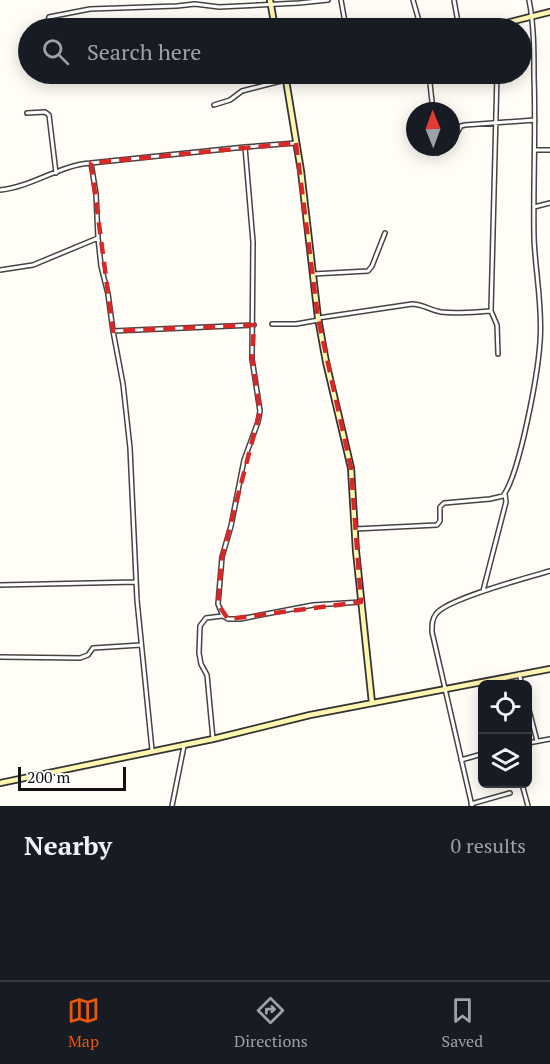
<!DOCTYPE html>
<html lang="en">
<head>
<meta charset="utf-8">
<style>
	body { margin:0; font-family:"PT Serif",serif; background:#242831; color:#f1f3f6 }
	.controls { position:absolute; right:18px; bottom:18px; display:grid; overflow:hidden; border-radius:9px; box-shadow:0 3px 15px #0003 }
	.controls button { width:54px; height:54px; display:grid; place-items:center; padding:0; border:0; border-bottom:2px solid #363941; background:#171b24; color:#f1f3f6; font:30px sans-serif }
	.compass { position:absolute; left:406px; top:102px; width:54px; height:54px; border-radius:50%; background:#171b24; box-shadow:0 3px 15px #0003; rotate:359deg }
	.scale { position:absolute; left:18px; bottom:15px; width:108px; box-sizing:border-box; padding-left:6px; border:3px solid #111; border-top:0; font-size:16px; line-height:21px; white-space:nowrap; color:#111; -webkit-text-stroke:4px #fff; paint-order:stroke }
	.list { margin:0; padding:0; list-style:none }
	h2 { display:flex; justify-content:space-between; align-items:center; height:78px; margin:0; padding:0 24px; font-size:26px }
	h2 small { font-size:20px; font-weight:400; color:#9ea1a6 }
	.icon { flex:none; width:33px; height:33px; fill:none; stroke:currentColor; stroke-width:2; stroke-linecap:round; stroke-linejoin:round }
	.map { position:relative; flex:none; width:550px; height:806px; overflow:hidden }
	.search { position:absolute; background:#171b24; box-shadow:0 3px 15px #0003; left:18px; right:18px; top:18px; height:66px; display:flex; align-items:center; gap:15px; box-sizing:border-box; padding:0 21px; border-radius:33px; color:#9ea1a6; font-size:22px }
	.sheet { height:174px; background:#171b24 }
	nav { display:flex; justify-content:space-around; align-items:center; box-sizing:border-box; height:84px; border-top:2px solid #363941; background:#171b24; font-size:16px; color:#9ea1a6 }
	nav a { display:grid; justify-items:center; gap:3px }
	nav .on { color:#ea580c }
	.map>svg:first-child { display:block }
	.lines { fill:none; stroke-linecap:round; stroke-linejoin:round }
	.street-casing { stroke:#444; stroke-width:6 }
	.secondary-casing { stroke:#333; stroke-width:8 }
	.street { stroke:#fff; stroke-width:3 }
	.secondary { stroke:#fff6b0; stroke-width:4.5 }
	.marked { fill:none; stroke:#d62828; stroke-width:4.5; stroke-dasharray:12 8; stroke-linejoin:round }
</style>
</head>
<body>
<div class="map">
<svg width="550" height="806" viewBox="0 0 550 806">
	<rect width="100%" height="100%" fill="#fffdf5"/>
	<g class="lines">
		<!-- street casing -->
		<g class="street-casing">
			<path id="street" d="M341 0 346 28
				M413 0 421 28
				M454 0 459 28
				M47 28 49 17 90 9 177 6 195 4 219 7 299 3 328 0
				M429 74 433 111
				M497 74 491 311 497 325 498 354
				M214 105 230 100 242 91 285 80
				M27 113 45 112 49 115 56 173
				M451 135 457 133 461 126 465 125 535 120
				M245 147 296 143
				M437 147 438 153
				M535 150H550
				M0 190C32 187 59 165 91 163
				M534 207 550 203
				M98 238 101 266 108 294 113 331 123 384 130 448 137 600 152 750
				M0 270 33 265 98 238 96 194 91 163 245 147 253 242 252 359 260 411 258 422 244 460 231 526 222 557 218 604 223 616 228 619H240L313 605 361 602
				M313 274 368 271 372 266 385 233
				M318 318 412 304C422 304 430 310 441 312 457 314 474 312 491 311
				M272 324H296L319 320
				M113 331 254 325
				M355 529 437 525 440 521V507L444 503 490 499 503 496C520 473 538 373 540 342 543 307 535 271 534 237 533 184 536 130 534 77 534 51 534 25 529 0
				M0 585 136 582
				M483 591 506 502 505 494
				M0 657 80 658 88 655 93 648 141 645
				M519 674 522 684
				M528 706 537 741
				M213 739 207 675 201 664 199 653 200 626 206 618 222 616
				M528 743 550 739
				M461 760 482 754
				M522 784 528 806
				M471 804 510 793
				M172 806 184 746
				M472 806 432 632C432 625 432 619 436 614 446 599 529 577 550 571"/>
		</g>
		<!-- secondary casing -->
		<g class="secondary-casing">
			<path id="secondary" d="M270 0 275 28
				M486 28 550 12
				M285 74 301 171 318 318 326 362 351 468 356 551 372 703
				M286 79 310 74
				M0 783 213 739 310 715 550 669"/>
		</g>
		<!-- street -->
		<use href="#street" class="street"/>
		<!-- secondary -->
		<use href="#secondary" class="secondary"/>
	</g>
	<!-- marked area -->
	<path class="marked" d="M296 143 318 318 351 468 361 602 228 619 218 604 222 557 260 411 252 359 254 325 113 331 91 163Z"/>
</svg>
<div class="controls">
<button><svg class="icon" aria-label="locate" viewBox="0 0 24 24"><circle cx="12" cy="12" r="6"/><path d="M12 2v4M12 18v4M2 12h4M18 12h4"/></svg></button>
<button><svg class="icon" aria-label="layers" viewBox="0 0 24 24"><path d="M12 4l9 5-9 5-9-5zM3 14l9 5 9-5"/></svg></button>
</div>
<svg class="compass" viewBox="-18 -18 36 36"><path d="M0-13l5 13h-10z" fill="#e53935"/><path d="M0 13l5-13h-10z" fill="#9ea1a6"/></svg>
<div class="scale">200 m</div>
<div class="search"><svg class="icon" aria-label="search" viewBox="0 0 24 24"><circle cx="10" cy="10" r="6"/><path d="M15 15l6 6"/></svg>Search here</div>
</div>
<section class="sheet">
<h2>Nearby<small>0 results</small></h2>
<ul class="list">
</ul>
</section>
<nav>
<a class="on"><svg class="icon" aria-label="map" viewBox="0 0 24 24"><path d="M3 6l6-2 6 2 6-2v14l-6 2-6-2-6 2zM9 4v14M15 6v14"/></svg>Map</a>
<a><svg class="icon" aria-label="directions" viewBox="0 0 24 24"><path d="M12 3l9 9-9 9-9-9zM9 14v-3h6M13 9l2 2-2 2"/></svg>Directions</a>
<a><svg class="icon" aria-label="saved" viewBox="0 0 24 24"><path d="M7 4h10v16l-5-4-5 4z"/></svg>Saved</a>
</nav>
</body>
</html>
